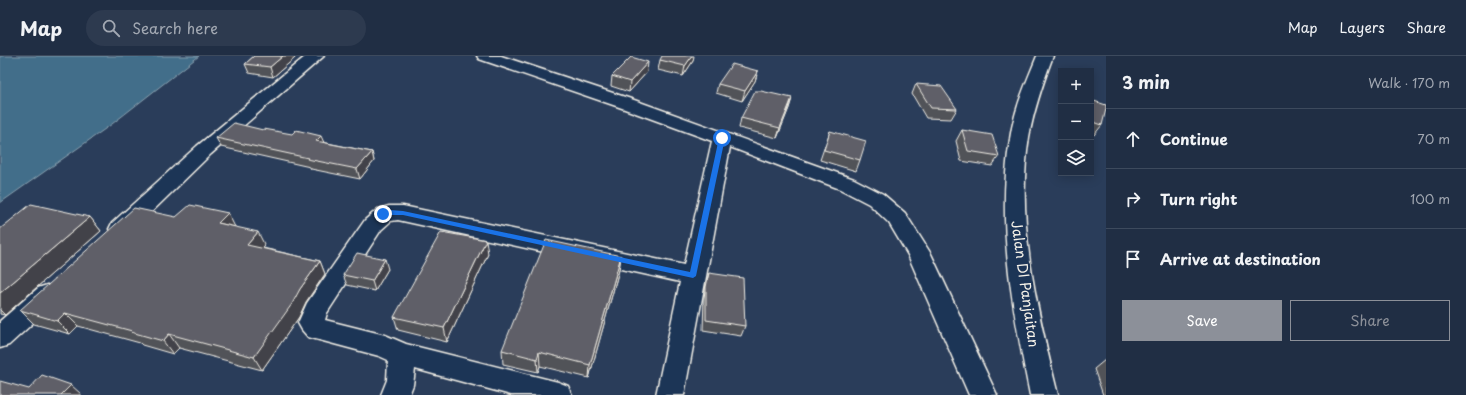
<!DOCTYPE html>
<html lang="en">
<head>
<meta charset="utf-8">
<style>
	body { margin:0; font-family:"Playpen Sans",sans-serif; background:#2d3a4f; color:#f1f3f6 }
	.controls { position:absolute; right:12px; top:12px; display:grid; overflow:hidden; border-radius:0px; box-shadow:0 2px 10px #0003 }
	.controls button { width:36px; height:36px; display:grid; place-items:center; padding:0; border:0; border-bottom:1px solid #3d4a5d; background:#202e44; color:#f1f3f6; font:20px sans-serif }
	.stop { position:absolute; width:12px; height:12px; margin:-9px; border:3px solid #1a73e8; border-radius:50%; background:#fff }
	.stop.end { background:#1a73e8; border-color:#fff; box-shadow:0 1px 4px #0008 }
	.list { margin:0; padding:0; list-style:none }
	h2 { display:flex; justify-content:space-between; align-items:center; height:52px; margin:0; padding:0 16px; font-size:17px }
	h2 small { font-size:13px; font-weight:400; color:#a2a8b2 }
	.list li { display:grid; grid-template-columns:26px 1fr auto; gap:12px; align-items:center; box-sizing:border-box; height:60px; padding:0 16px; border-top:1px solid #3d4a5d }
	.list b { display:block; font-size:15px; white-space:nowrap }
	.list em { font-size:13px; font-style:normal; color:#a2a8b2 }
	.actions { display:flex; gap:8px; padding:12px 16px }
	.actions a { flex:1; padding:9px 0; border:1px solid #8c9099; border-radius:0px; text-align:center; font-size:14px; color:#8c9099 }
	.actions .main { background:#8c9099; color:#fff }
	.icon { flex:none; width:22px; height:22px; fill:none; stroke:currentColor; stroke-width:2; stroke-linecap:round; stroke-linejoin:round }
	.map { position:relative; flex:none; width:1106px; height:339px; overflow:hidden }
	header { display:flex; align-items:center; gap:24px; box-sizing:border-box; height:56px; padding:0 20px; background:#202e44; border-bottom:1px solid #3d4a5d }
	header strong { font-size:19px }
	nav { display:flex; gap:22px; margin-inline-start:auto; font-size:14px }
	.search { width:280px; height:36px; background:#2d3a4f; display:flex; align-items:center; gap:10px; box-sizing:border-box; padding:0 14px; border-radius:22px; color:#a2a8b2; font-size:15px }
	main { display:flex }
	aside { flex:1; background:#202e44 }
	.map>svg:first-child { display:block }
	.water { fill:#436e8a; stroke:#8aa2b0 }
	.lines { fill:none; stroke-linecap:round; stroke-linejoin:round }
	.minor-casing { stroke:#f4f1e8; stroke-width:3 }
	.secondary-casing { stroke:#f4f1e8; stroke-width:3 }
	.minor { fill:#1d3557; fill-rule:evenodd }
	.secondary { fill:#1d3557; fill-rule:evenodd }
	.wall { fill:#515259; stroke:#f4f1e8 }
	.shaded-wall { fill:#424249; stroke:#f4f1e8 }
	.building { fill:#5e5f68; stroke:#f4f1e8 }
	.route { fill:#1a73e8 }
	.labels { text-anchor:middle; stroke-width:4; stroke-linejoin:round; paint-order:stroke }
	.street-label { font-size:14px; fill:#f4f1e8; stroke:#1d3557 }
</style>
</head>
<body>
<header>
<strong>Map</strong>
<div class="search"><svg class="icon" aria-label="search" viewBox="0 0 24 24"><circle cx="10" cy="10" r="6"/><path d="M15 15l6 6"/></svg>Search here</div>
<nav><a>Map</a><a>Layers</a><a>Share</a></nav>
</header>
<main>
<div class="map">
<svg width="1106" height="339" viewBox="0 0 1106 339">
	<rect width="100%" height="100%" fill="#2a3d5a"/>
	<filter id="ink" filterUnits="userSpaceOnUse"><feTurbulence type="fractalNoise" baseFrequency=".025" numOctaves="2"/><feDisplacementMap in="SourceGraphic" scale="8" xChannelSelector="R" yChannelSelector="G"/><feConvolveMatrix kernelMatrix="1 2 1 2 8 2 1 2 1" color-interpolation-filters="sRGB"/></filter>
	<g filter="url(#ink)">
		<!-- water -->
		<path class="water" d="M0 0H199L112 68 0 147Z"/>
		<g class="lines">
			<!-- minor casing -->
			<g class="minor-casing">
				<path id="minor" d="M306 0H324L211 98 128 179 120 181 112 179 109 173 112 167 197 90Z
					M477 0H501L634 44 854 123 883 138 905 157 931 198 997 339H969L908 199 889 167 869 148 840 133 730 91 684 339H656L680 226 398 164 391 165 381 174 327 257 325 264 385 279 406 288 558 326 568 330 572 339H511L415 313 413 329 409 339H381L387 324 388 304 379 300 308 281 302 274 298 267 307 247 365 164 378 153 389 150H403L684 209 712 85 622 52 479 3Z
					M47 229 56 232 59 239 56 246 9 289 0 292V265L38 232Z"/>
			</g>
			<!-- secondary casing -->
			<g class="secondary-casing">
				<path id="secondary" d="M1037 0H1053C1043 27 1034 53 1029 81 1015 165 1038 257 1058 339H1030C1013 255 996 169 1010 83 1014 54 1026 27 1037 0Z"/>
			</g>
			<!-- minor -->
			<use href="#minor" class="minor"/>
			<!-- secondary -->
			<use href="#secondary" class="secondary"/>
		</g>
		<!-- wall -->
		<path class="wall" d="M254 0H294L295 2 273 21 249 17 245 8Z
			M660 4 693 5 683 20 658 14Z
			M758 15 755 25 742 45 716 37 718 28Z
			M647 16 629 36 611 30 612 20Z
			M916 28 957 53 951 63 926 62 912 38Z
			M792 42 789 52 777 82 739 72 741 62Z
			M1091 44 1102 69 1094 79 1091 78Z
			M263 74 372 96 374 105 360 123 311 113 310 111 221 91 216 82Z
			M962 74 999 100 992 110 961 105 956 85Z
			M830 75 860 104 856 115 820 104Z
			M90 161 101 175 5 259 0 258V173Z
			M176 161 235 171 265 190 263 192 320 205 325 218 306 246 299 261 262 314 179 292 173 298 142 289 140 287 78 270 70 278 34 268 20 254Z
			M488 198 447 286 398 274 394 261Z
			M621 200 619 214 589 322 540 310 538 316 503 308 502 294Z
			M388 213 375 235 347 229 343 219Z
			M709 217 745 270 741 280 703 274 704 242 706 227Z
			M1105 304H1106V339H1103L1094 313Z"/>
		<!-- shaded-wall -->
		<path class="shaded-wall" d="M283 0H294L295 2 273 21 270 11Z
			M692 0H694L693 5 683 20 685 10Z
			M648 6 647 16 629 36 630 26Z
			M758 15 755 25 742 45 745 35Z
			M792 42 789 52 777 82 780 72Z
			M321 80 325 89 316 85Z
			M372 96 374 105 360 123 357 113Z
			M228 157 235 171 218 167Z
			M90 161 101 175 5 259 0 254V237Z
			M258 176 265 190 254 202 247 189Z
			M486 184 488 198 447 286 444 272Z
			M621 200 619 214 589 322 590 309Z
			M385 203 388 213 375 235 372 225Z
			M320 205 325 218 306 246 299 261 262 314 254 301 300 233Z
			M65 257 78 270 70 278 57 265Z
			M169 278 179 292 173 298 163 285Z
			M539 296 540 310 538 316 537 303Z
			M71 329 81 338V339H61Z"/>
		<!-- building -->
		<path class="building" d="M254 0H283L270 11 245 8Z
			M662 0H692L685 10 660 4Z
			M631 1 648 6 630 26 612 20Z
			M732 8 758 15 745 35 718 28Z
			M916 28 941 30 957 53 931 52Z
			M755 35H761L792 42 780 72 741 62Z
			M1091 44 1106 49V53L1102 69 1091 65Z
			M234 67 263 74 264 73 292 78 296 74 321 80 316 85 372 96 357 113 307 103 308 102 216 82Z
			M962 74 992 79 999 100 968 95Z
			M830 75 866 85 860 104 824 94Z
			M31 148 90 161 0 237V173Z
			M190 149 228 157 218 167 258 176 247 189 320 205 300 233 292 248 254 301 169 278 163 285 131 276 132 275 65 257 57 265 20 254 134 152 176 161Z
			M441 176 486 184 444 272 394 261Z
			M546 184 621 200 590 309 539 296 537 303 502 294Z
			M357 197 385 203 372 225 343 219Z
			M709 217 743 222 745 270 706 264V231Z
			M42 319 71 329 61 339H0V325L29 333Z"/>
	</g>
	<!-- route -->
	<path class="route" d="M722 80 725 82 696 220 693 222 403 159H390L383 161 380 158 390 154 403 155 690 216 719 82Z"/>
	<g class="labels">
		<!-- street labels -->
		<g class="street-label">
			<text transform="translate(1025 228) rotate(82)" y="5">Jalan DI Panjaitan</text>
		</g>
	</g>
</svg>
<div class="controls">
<button>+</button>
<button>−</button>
<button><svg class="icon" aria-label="layers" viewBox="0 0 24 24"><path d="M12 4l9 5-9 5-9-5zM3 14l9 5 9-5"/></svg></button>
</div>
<div class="stop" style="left:722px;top:82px"></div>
<div class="stop end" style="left:383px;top:158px"></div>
</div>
<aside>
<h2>3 min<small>Walk · 170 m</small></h2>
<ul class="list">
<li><svg class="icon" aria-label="ahead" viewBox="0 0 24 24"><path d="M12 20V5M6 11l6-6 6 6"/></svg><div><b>Continue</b></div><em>70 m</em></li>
<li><svg class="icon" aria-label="right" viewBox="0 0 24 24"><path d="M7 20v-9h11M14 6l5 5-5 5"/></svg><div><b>Turn right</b></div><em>100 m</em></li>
<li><svg class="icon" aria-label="arrive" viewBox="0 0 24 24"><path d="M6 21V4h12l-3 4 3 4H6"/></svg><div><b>Arrive at destination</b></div></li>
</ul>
<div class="actions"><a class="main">Save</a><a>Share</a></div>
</aside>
</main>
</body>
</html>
